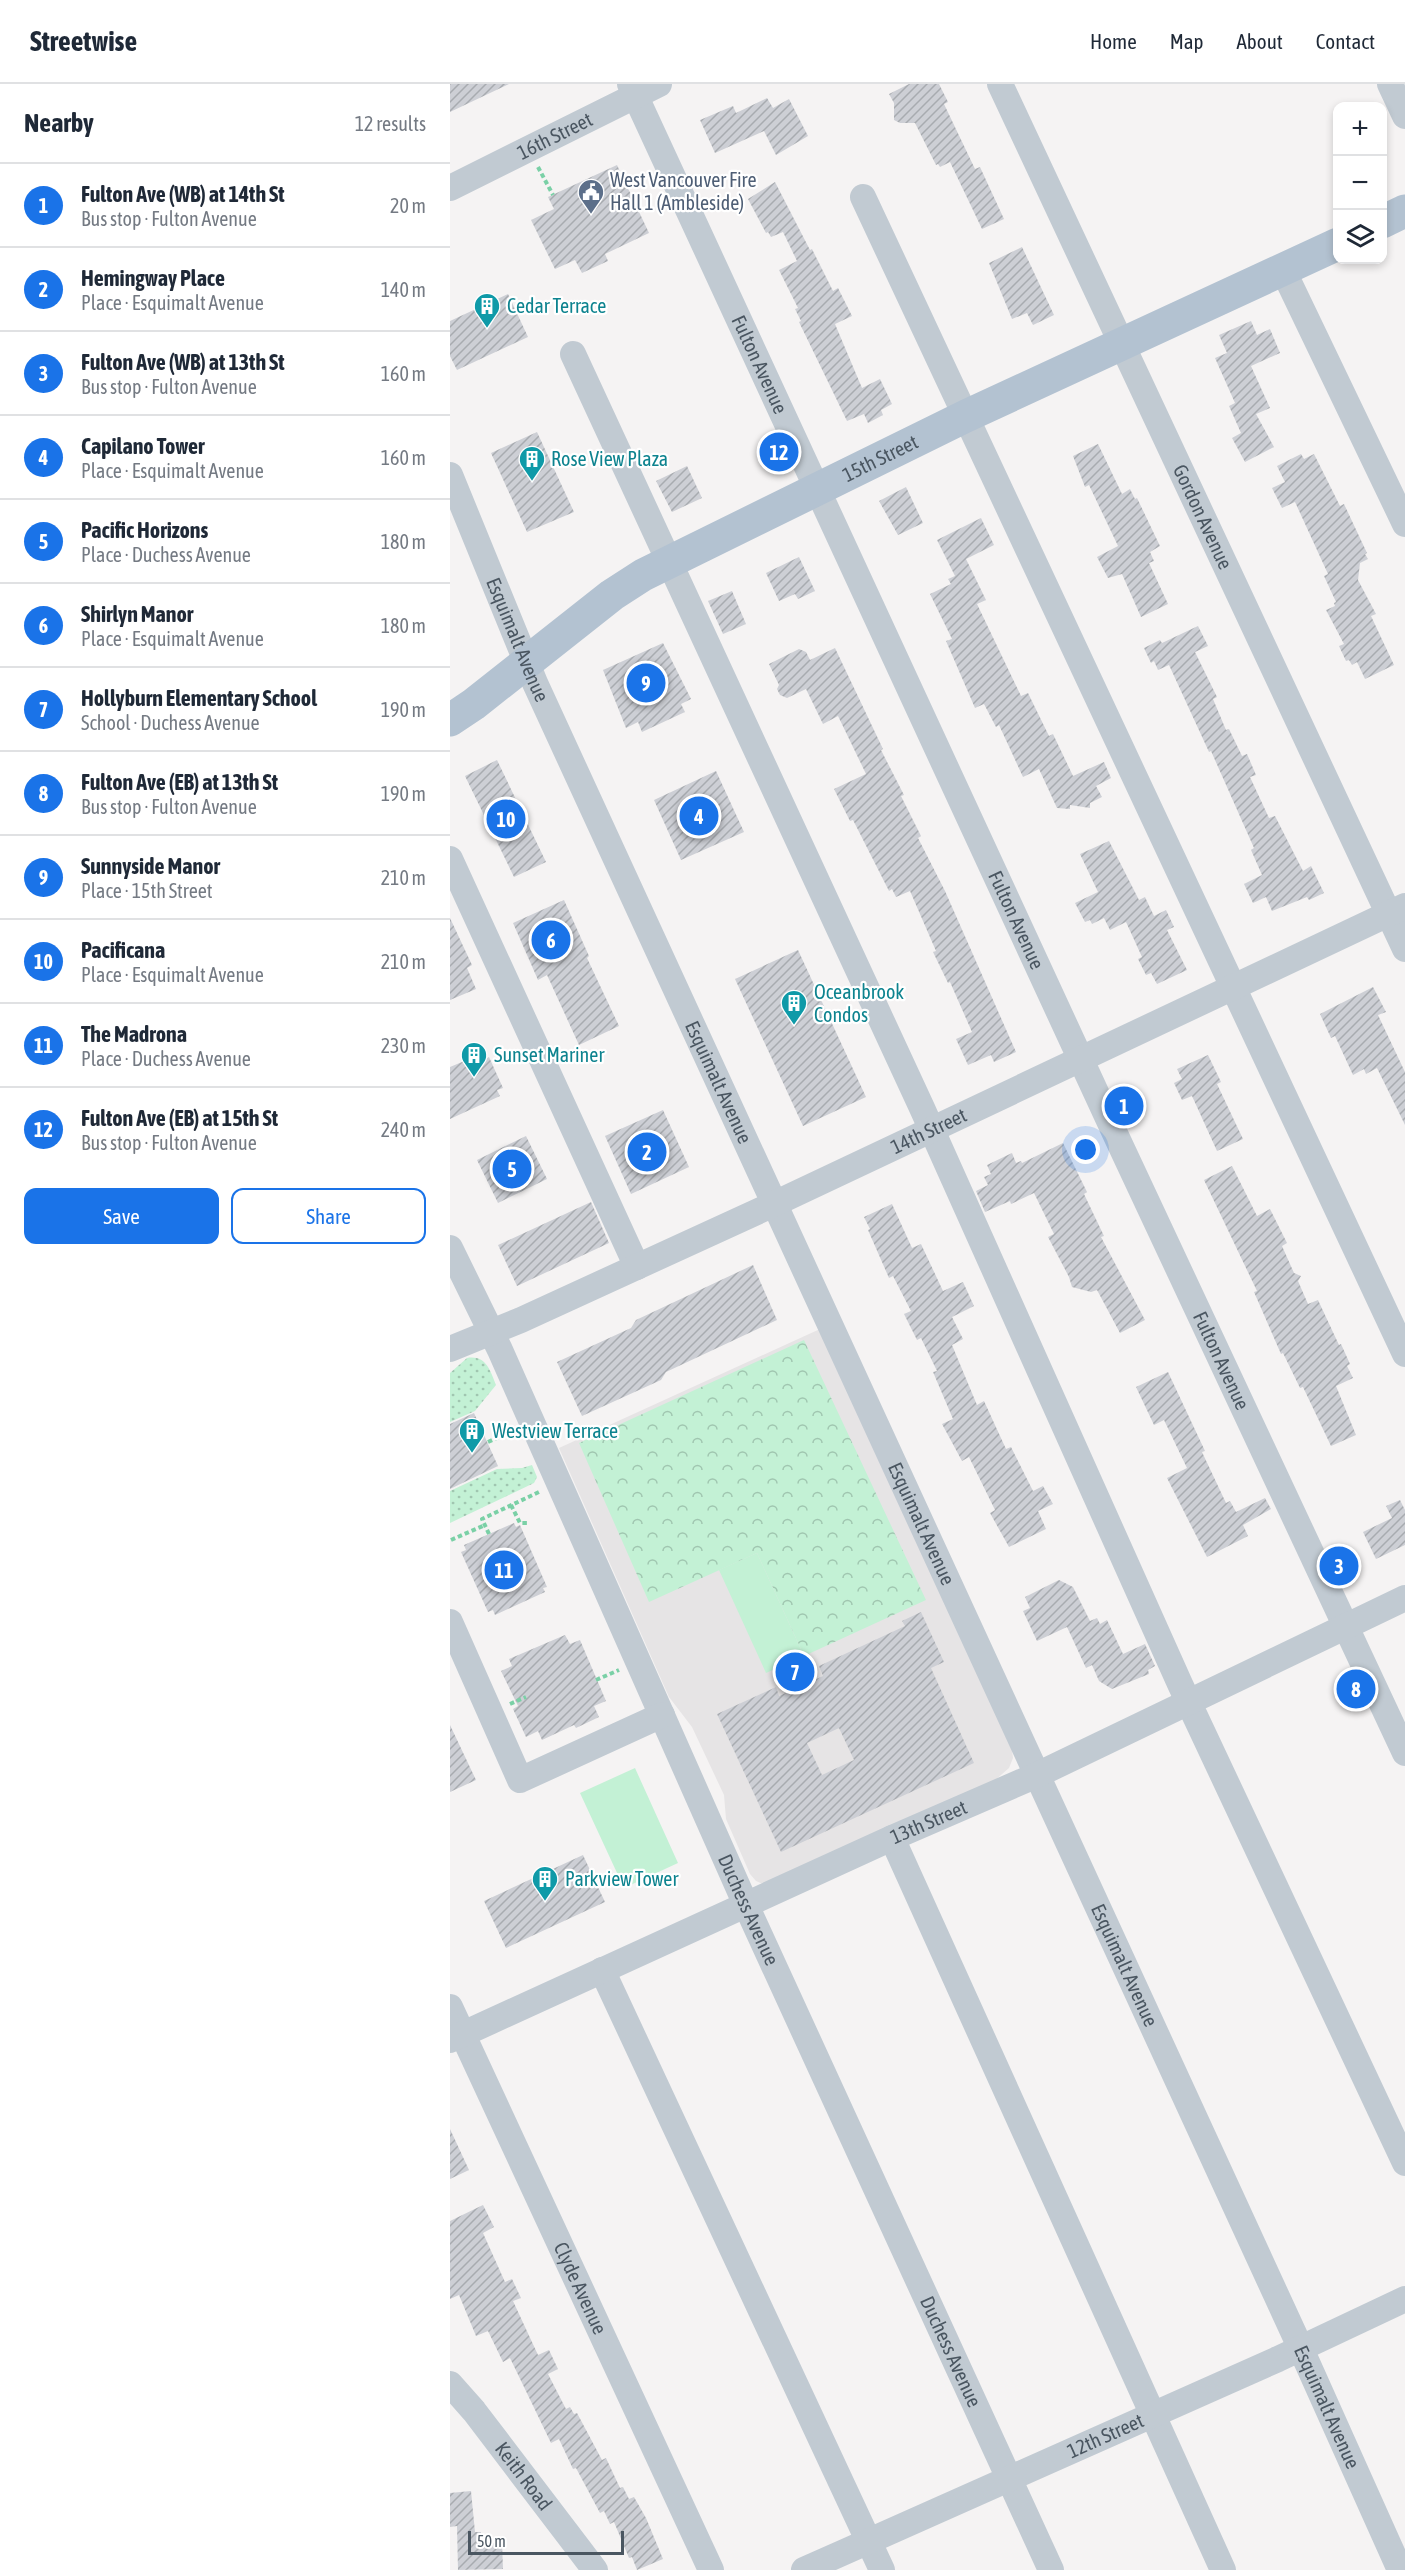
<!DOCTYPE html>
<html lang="en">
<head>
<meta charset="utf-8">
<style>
	body { margin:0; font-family:"Asap Condensed",sans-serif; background:#f6f6f7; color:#1f2937 }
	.controls { position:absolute; right:18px; top:18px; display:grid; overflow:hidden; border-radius:12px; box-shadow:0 3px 9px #0003 }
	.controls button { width:54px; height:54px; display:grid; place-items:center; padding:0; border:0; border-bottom:2px solid #e0e1e3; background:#fff; color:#1f2937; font:30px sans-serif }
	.scale { position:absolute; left:18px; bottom:15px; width:156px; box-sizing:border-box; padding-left:6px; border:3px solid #4a5661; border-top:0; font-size:16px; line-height:21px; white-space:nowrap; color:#4a5661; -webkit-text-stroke:4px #fff; paint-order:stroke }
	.you { position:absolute; left:636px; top:1066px; width:21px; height:21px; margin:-15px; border:4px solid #fff; border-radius:50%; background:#1a73e8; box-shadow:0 0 0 9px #1a73e833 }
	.badge { display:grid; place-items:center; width:39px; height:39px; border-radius:50%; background:#1a73e8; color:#fff; font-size:20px; font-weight:700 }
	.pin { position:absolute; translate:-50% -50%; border:3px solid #fff; box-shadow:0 2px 6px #0006 }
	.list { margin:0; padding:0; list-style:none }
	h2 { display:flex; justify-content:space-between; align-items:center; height:78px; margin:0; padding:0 24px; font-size:26px }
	h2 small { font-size:20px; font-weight:400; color:#747a83 }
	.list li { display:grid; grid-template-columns:39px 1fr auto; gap:18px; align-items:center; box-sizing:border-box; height:84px; padding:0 24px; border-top:2px solid #e0e1e3 }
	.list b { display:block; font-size:22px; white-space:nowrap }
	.list p { margin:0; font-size:20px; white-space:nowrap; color:#747a83 }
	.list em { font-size:20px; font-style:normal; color:#747a83 }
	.actions { display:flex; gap:12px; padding:18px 24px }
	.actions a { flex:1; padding:14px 0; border:2px solid #1a73e8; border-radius:12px; text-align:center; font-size:21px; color:#1a73e8 }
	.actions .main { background:#1a73e8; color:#fff }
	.icon { flex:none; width:33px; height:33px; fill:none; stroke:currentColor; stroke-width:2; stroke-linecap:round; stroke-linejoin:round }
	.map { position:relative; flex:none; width:955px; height:2486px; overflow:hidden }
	header { display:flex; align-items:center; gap:36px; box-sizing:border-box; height:84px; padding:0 30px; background:#fff; border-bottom:2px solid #e0e1e3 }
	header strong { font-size:28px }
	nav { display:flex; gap:33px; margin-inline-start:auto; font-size:21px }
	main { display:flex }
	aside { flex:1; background:#fff }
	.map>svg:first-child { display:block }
	.education { fill:#e6e4e5 }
	.grass { fill:url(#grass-dots) }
	.park { fill:url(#park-crowns) }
	.pitch { fill:#c3f1d5 }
	.building { fill:url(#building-hatch); fill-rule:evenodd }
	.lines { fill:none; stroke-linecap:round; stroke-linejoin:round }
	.path { stroke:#7ad0a6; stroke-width:4; stroke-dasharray:4.5 3; stroke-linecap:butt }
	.minor { stroke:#c1cad2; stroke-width:26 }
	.major { stroke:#b3c2d1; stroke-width:33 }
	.labels { text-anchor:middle; stroke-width:4.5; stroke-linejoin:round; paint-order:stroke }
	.street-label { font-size:20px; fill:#4a5661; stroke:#fff }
	.service-label { font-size:20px; fill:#4e5e75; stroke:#fff; text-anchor:start }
	.culture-label { font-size:20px; fill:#0d838f; stroke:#fff; text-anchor:start }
</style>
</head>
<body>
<header>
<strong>Streetwise</strong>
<nav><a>Home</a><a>Map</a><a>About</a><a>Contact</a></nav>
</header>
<main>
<aside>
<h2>Nearby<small>12 results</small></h2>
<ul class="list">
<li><span class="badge">1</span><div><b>Fulton Ave (WB) at 14th St</b><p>Bus stop · Fulton Avenue</p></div><em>20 m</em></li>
<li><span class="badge">2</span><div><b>Hemingway Place</b><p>Place · Esquimalt Avenue</p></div><em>140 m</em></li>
<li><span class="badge">3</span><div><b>Fulton Ave (WB) at 13th St</b><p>Bus stop · Fulton Avenue</p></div><em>160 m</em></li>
<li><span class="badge">4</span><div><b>Capilano Tower</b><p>Place · Esquimalt Avenue</p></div><em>160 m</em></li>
<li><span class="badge">5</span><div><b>Pacific Horizons</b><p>Place · Duchess Avenue</p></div><em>180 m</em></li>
<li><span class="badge">6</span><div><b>Shirlyn Manor</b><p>Place · Esquimalt Avenue</p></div><em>180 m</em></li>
<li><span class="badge">7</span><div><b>Hollyburn Elementary School</b><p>School · Duchess Avenue</p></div><em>190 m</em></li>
<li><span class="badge">8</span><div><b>Fulton Ave (EB) at 13th St</b><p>Bus stop · Fulton Avenue</p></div><em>190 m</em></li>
<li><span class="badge">9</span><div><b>Sunnyside Manor</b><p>Place · 15th Street</p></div><em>210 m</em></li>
<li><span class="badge">10</span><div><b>Pacificana</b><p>Place · Esquimalt Avenue</p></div><em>210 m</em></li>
<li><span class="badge">11</span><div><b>The Madrona</b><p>Place · Duchess Avenue</p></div><em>230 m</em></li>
<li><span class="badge">12</span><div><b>Fulton Ave (EB) at 15th St</b><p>Bus stop · Fulton Avenue</p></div><em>240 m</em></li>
</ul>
<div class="actions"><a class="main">Save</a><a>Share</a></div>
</aside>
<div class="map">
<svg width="955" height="2486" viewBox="0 0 955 2486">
	<defs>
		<pattern id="grass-dots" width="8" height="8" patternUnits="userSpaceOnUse" patternTransform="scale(1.5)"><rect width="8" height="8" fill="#c3f1d5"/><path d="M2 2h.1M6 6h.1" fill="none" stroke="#a0c6b0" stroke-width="1.8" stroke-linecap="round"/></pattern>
		<pattern id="park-crowns" width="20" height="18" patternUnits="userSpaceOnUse" patternTransform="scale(1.5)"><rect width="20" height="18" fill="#c3f1d5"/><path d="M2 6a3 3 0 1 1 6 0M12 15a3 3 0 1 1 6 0" fill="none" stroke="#a0c6b0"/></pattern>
		<pattern id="building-hatch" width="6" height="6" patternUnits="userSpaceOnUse" patternTransform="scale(1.5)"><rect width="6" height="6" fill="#cdcfd5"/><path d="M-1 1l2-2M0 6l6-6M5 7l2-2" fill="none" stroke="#a8abb0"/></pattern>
	</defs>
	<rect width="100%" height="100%" fill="#f5f3f3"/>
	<!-- education -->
	<path class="education" d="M370 1245 562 1666 563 1674 559 1684 543 1698 313 1800 306 1797 300 1790 276 1735 274 1711 242 1643 219 1613 109 1364Z"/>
	<!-- grass -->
	<path class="grass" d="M17 1274C36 1271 40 1286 46 1301L25 1327 0 1338V1289Z
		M82 1381 87 1393 84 1399 0 1439V1407L47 1385 72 1384Z"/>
	<!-- park -->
	<path class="park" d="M354 1256 476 1516 354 1572 307 1469 199 1518 129 1359Z"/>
	<!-- pitch -->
	<path class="pitch" d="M307 1469 354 1572 316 1589 269 1486Z
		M185 1684 228 1779 174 1804 130 1709Z"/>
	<!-- building -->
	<path class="building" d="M0 0H59L0 28Z
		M459 0H489L498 18 494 20 525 85 530 83 554 135 532 145 500 78 490 83 488 80 486 81 465 39H450L444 36V19L439 10Z
		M317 14 323 24 339 15 358 52 326 71 314 47 265 69 250 36 283 22 286 29Z
		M167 81 199 149 155 170 158 177 132 189 125 176 105 185 81 136 104 125 98 113Z
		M325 98 360 166 362 165 383 207 388 204 402 232 385 240 412 304 430 295 442 320 431 326 433 331 418 339 414 330 397 337 349 238 351 237 345 225 348 224 329 186 347 177 333 148 321 153 318 148 316 149 298 115Z
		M572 163 604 231 583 241 577 229 562 235 539 179Z
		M58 210 78 253 7 286 0 272V237Z
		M801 237 807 251 820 245 830 269 801 282 820 324 806 330 824 363 795 378 782 354 791 349 779 322 785 319 765 274 777 269 769 251Z
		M87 348 124 428 77 448 41 369Z
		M648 360 672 410 680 405 685 415 687 414 710 462 700 468 704 477 699 479 718 520 691 533 672 490 658 494 647 473 668 462 639 401 635 403 623 372Z
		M851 370 854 375 864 370 890 422 894 420 917 469 915 470 918 475 910 479 908 496 926 530 921 532 944 581 915 595 907 578 902 581 899 576 896 577 889 562 894 560 876 526 885 522 884 519 886 518 874 492 878 490 845 418 832 424 822 404 835 398 827 382Z
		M237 382 252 414 222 428 206 397Z
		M456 403 473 439 448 451 429 417Z
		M531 434 544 461 516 475 536 516 527 520 571 612 578 609 599 652 603 650 623 692 654 678 661 694 646 702 652 713 640 719V724L620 721V725L607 724 589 685 573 693 549 641 546 643 534 620 525 624 496 557 502 555 480 510 501 500 498 495 505 492 487 456Z
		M349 473 365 507 348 515 345 510 329 517 316 489Z
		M282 507 296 540 273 550 258 517Z
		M748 542 758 562 745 568 767 613 763 615 776 646 779 645 792 672 797 670 806 691 800 693 819 734 825 732 853 787 861 782 874 809 859 816 857 813 822 827 816 813 803 819 794 800 812 791 801 766 804 764 761 667 759 668 719 581 708 586 704 577 701 579 694 564 710 556 712 559Z
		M213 559 241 615 231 620 235 628 192 648 188 638 176 644 153 586Z
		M385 564 433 665 431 666 454 711 451 712 471 752 468 754 495 807 566 968 544 978 541 971 518 981 506 955 522 948 500 898 498 899 483 868 486 867 460 807 446 813 442 805 439 807 403 736 400 737 384 705 416 690 388 632 373 640 356 605 337 614 330 611 327 605 329 601 319 580 349 565 356 568 360 576Z
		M47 676 96 778 64 793 15 692Z
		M266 687 294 748 231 776 204 716Z
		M659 757 689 816 695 813 704 832 716 826 724 843 717 846 737 886 707 900 701 889 696 891 688 875 692 873 676 838 660 846 654 834 642 840 640 836 635 838 625 819 648 808 630 770Z
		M114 816 139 872 137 874 169 942 129 961 97 891 88 896 63 839Z
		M0 834 22 881 17 884 26 905 0 916Z
		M348 866 416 1013 353 1042 285 895Z
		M923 903 936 928 928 931 955 988V1041L927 984 916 990 914 985 903 991 885 952 881 954 870 930Z
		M31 970 33 976 39 973 53 1004 47 1006 50 1012 0 1035V983Z
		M758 971 771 998 767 1000 793 1055 767 1067 742 1012 732 1016 724 999 732 995 727 985Z
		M213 1026 239 1083 181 1110 155 1052Z
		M76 1052 97 1095 48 1119 27 1076Z
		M613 1059 637 1108 634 1110 654 1152 651 1153 695 1236 670 1249 647 1206 641 1208 622 1203 619 1193 598 1153 604 1150 584 1109 561 1120 560 1117 535 1128 526 1107 538 1101 534 1093 541 1090 537 1081 562 1069 566 1079 571 1077 572 1079Z
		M782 1082 807 1132 820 1125 837 1159 832 1162 844 1189 851 1192 848 1197 858 1220 868 1216 889 1261 891 1260 900 1280 897 1282 903 1294 886 1302 906 1351 881 1362 853 1303 850 1304 833 1269 831 1270 804 1208 807 1207 754 1096Z
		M141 1118 159 1159 67 1202 48 1161Z
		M442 1120 462 1164 471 1160 493 1207 513 1198 524 1222 502 1233 513 1255 502 1261 527 1321 534 1317 556 1365 561 1363 583 1407 593 1402 603 1420 588 1427 596 1445 559 1463 540 1429 545 1426 519 1373 512 1377 492 1340 503 1335 483 1288 487 1287 471 1254 467 1256 454 1230 461 1227 443 1192 439 1194 418 1146 420 1145 414 1133Z
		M303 1181 327 1236 216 1288 211 1296 132 1332 107 1278 181 1244 186 1236Z
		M718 1288 755 1367 752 1368 776 1419 780 1417 786 1428 815 1414 821 1425 793 1441 798 1452 757 1473 717 1394 737 1384 714 1336 704 1341 686 1303Z
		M24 1329 48 1382 0 1405V1340Z
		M950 1416 955 1426V1461L926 1475 913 1448 942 1434 936 1422Z
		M64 1439 66 1443 70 1441 97 1503 93 1504 95 1508 45 1531 43 1526 38 1528 11 1468 16 1466 14 1461Z
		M609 1496 623 1503 640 1537 647 1534 650 1540 657 1536 673 1570 695 1560 705 1582 698 1586 699 1590 662 1605 649 1597 642 1581 636 1584 617 1543 587 1557 573 1527 580 1524 575 1513Z
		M471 1528 494 1578 481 1584 524 1679 331 1768 267 1630 326 1603 329 1612 373 1592 369 1582 455 1542 452 1537ZM389 1644 404 1676 372 1691 357 1659Z
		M115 1551 120 1560 130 1556 156 1617 144 1622 149 1633 126 1644 124 1641 92 1656 88 1647 76 1653 63 1625 68 1622 51 1587 62 1582 59 1575Z
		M0 1641 26 1696 0 1708Z
		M133 1771 155 1818 56 1864 34 1817Z
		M0 2045 19 2086 0 2095Z
		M33 2121 44 2143 33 2149 55 2198 62 2195 71 2214 63 2217 88 2271 99 2266 108 2285 98 2290 116 2325 120 2323 124 2330 127 2329 152 2376 156 2374 170 2404 173 2403 179 2415 184 2413 196 2434 213 2475 187 2486 182 2473 179 2474 164 2438 160 2440 154 2427 150 2429 126 2384 123 2385 109 2355 101 2359 60 2274 53 2278 38 2247 26 2252 9 2211 0 2215V2137Z
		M21 2407 25 2448H31V2460L52 2459 53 2485 8 2486 7 2442 0 2443V2409Z"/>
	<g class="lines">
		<!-- path -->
		<path class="path" d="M88 83 103 111
			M38 1358 62 1347
			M61 1421 70 1439H79
			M39 1450 32 1435 89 1408
			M1 1456 35 1441
			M146 1596 169 1586
			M60 1620 76 1613"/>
		<!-- minor -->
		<g class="minor">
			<path id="s1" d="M180 0 668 1056 955 1669"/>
			<path id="s2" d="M550 0 955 865"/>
			<path d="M940 0 955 32"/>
			<path id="s3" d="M0 104 209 0"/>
			<path d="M413 113 955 1270"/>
			<path d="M833 186 955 440"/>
			<path d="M123 270 472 1024 730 1600 955 2079"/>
			<path id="s4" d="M0 391 85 599 851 2265 950 2486"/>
			<path d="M0 775 187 1183"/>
			<path id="s5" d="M0 1164 50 1266 296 1821 601 2486"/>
			<path id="s6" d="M0 1265 71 1236 324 1120 955 822"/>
			<path d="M0 1538 70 1696 212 1631"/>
			<path d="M442 1754 773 2486"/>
			<path d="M152 1886 432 2486"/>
			<path id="s7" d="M0 1923 261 2486"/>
			<path id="s8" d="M0 1956 442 1754 587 1691 955 1514"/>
			<path id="s9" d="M0 2300 24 2327 145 2486"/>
			<path id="s10" d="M354 2486 828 2275 955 2215"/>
		</g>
		<!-- major -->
		<g class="major">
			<path d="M932 138 955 127"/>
			<path id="s11" d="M0 636 24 620 162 511 193 491 516 332 888 160"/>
		</g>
	</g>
	<!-- icons -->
	<defs>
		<g id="civic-pin" transform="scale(1.35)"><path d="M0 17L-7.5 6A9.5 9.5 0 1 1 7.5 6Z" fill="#5c6f8a" stroke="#fff"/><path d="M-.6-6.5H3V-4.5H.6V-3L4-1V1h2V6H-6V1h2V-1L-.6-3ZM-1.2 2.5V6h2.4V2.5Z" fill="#fff"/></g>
		<g id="building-pin" transform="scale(1.35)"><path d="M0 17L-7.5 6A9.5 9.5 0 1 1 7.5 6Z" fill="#0f9aa8" stroke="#fff"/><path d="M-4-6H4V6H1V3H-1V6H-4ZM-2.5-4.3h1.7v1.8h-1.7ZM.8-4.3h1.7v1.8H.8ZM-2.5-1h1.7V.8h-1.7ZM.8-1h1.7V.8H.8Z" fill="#fff"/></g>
	</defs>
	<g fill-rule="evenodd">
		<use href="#civic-pin" x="141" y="108"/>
		<use href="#building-pin" x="37" y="222"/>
		<use href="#building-pin" x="82" y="375"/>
		<use href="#building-pin" x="344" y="919"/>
		<use href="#building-pin" x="24" y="971"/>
		<use href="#building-pin" x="22" y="1347"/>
		<use href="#building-pin" x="95" y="1795"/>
	</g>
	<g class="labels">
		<!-- street labels -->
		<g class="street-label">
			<text dy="7" stroke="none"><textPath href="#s3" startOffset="117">16th Street</textPath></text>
			<text dy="7" stroke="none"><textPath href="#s1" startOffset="309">Fulton Avenue</textPath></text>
			<text dy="7" stroke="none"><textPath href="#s11" startOffset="506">15th Street</textPath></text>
			<text dy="7" stroke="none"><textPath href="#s2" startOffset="478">Gordon Avenue</textPath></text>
			<text dy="7" stroke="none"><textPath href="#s4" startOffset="178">Esquimalt Avenue</textPath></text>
			<text dy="7" stroke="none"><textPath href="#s1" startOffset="921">Fulton Avenue</textPath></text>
			<text dy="7" stroke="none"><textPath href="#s4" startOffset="664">Esquimalt Avenue</textPath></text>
			<text dy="7" stroke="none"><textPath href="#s6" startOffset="526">14th Street</textPath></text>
			<text dy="7" stroke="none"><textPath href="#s1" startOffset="1407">Fulton Avenue</textPath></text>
			<text dy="7" stroke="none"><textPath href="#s4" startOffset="1150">Esquimalt Avenue</textPath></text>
			<text dy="7" stroke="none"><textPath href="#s8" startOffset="526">13th Street</textPath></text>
			<text dy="7" stroke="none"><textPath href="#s5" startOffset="726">Duchess Avenue</textPath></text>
			<text dy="7" stroke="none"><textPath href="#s4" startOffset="1636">Esquimalt Avenue</textPath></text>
			<text dy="7" stroke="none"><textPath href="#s7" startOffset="310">Clyde Avenue</textPath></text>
			<text dy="7" stroke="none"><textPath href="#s5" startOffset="1212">Duchess Avenue</textPath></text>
			<text dy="7" stroke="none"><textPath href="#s4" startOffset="2122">Esquimalt Avenue</textPath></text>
			<text dy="7" stroke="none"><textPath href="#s10" startOffset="330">12th Street</textPath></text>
			<text dy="7" stroke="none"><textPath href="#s9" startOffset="118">Keith Road</textPath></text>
		</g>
		<!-- service labels -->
		<g class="service-label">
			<text x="160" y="103">West Vancouver Fire<tspan x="160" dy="23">Hall 1 (Ambleside)</tspan></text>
		</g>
		<!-- culture labels -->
		<g class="culture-label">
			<text x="57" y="229">Cedar Terrace</text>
			<text x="101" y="382">Rose View Plaza</text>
			<text x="364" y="915">Oceanbrook<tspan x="364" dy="23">Condos</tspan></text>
			<text x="44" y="978">Sunset Mariner</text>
			<text x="42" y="1354">Westview Terrace</text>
			<text x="115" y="1802">Parkview Tower</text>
		</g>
	</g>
</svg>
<div class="controls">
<button>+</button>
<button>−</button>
<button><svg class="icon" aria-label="layers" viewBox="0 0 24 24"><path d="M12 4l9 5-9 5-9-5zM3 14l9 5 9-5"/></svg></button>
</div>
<div class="scale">50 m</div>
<div class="you"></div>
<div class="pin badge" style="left:674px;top:1022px">1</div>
<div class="pin badge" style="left:197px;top:1068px">2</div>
<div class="pin badge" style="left:889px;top:1482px">3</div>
<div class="pin badge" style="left:249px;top:732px">4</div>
<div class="pin badge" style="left:62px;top:1085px">5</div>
<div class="pin badge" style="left:101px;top:856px">6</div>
<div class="pin badge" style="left:345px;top:1588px">7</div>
<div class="pin badge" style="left:906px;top:1605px">8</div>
<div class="pin badge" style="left:196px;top:599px">9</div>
<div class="pin badge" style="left:56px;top:735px">10</div>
<div class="pin badge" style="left:54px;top:1486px">11</div>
<div class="pin badge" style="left:329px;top:368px">12</div>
</div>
</main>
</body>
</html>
